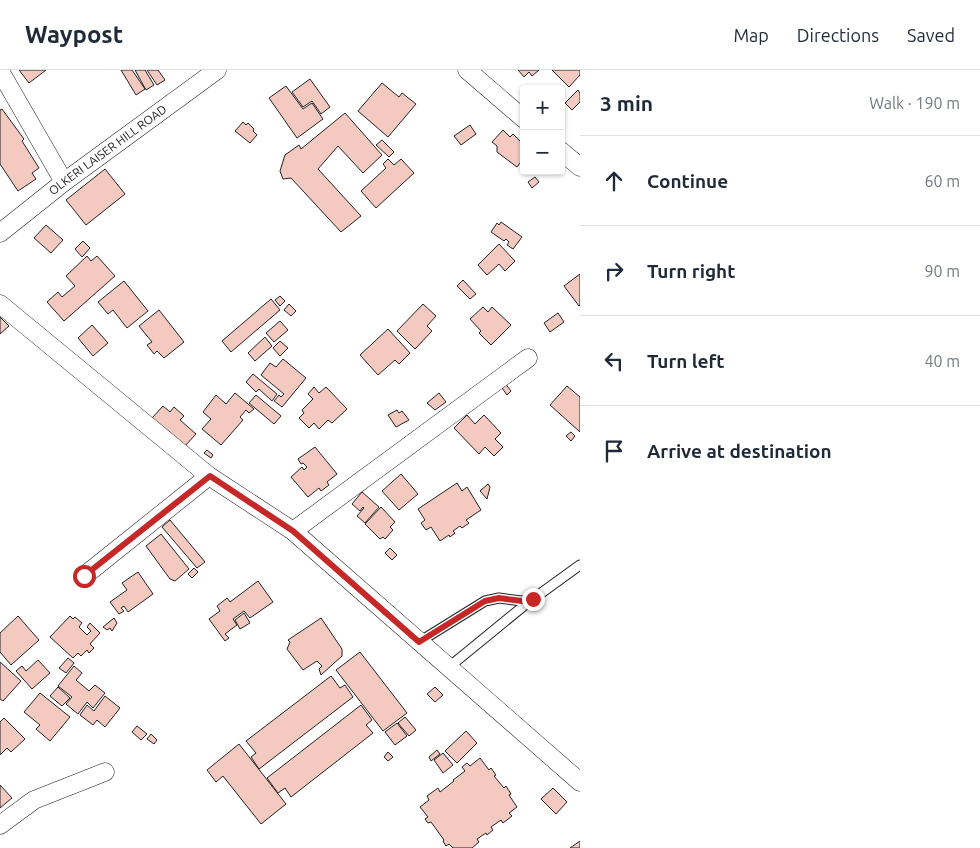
<!DOCTYPE html>
<html lang="en">
<head>
<meta charset="utf-8">
<style>
	body { margin:0; font-family:Ubuntu,sans-serif; background:#f2f2f3; color:#1f2937 }
	.controls { position:absolute; right:15px; top:15px; display:grid; overflow:hidden; border-radius:5px; box-shadow:0 1px 4px #0004 }
	.controls button { width:45px; height:45px; display:grid; place-items:center; padding:0; border:0; border-bottom:1px solid #e0e1e3; background:#fff; color:#1f2937; font:25px sans-serif }
	.stop { position:absolute; width:15px; height:15px; margin:-11px; border:4px solid #c62828; border-radius:50%; background:#fff }
	.stop.end { background:#c62828; border-color:#fff; box-shadow:0 1px 5px #0008 }
	.list { margin:0; padding:0; list-style:none }
	h2 { display:flex; justify-content:space-between; align-items:center; height:65px; margin:0; padding:0 20px; font-size:21px }
	h2 small { font-size:16px; font-weight:400; color:#747a83 }
	.list li { display:grid; grid-template-columns:32px 1fr auto; gap:15px; align-items:center; box-sizing:border-box; height:90px; padding:0 20px; border-top:1px solid #e0e1e3 }
	.list b { display:block; font-size:19px; white-space:nowrap }
	.list em { font-size:16px; font-style:normal; color:#747a83 }
	.icon { flex:none; width:28px; height:28px; fill:none; stroke:currentColor; stroke-width:2; stroke-linecap:round; stroke-linejoin:round }
	.map { position:relative; flex:none; width:580px; height:778px; overflow:hidden }
	header { display:flex; align-items:center; gap:30px; box-sizing:border-box; height:70px; padding:0 25px; background:#fff; border-bottom:1px solid #e0e1e3 }
	header strong { font-size:24px }
	nav { display:flex; gap:28px; margin-inline-start:auto; font-size:18px }
	main { display:flex }
	aside { flex:1; background:#fff }
	.map>svg:first-child { display:block }
	.building { fill:#f3c9c0; stroke:#222 }
	.lines { fill:none; stroke-linecap:round; stroke-linejoin:round }
	.lane-casing { stroke:#222; stroke-width:11 }
	.street-casing { stroke:#222; stroke-width:19 }
	.lane { stroke:#fff; stroke-width:9 }
	.street { stroke:#fff; stroke-width:18 }
	.route { stroke:#c62828; stroke-width:6 }
	.labels { text-anchor:middle; stroke-width:4; stroke-linejoin:round; paint-order:stroke }
	.street-label { font-size:12px; fill:#222; stroke:#fff }
</style>
</head>
<body>
<header>
<strong>Waypost</strong>
<nav><a>Map</a><a>Directions</a><a>Saved</a></nav>
</header>
<main>
<div class="map">
<svg width="580" height="778" viewBox="0 0 580 778">
	<rect width="100%" height="100%" fill="#fff"/>
	<!-- building -->
	<path class="building" d="M19 0H46L29 13Z
		M121 0H132L145 19 136 25Z
		M135 0H145L154 15 146 20Z
		M147 0H158L165 10 157 15Z
		M518 0H539L532 6 529 2 524 7Z
		M552 0H580V5L569 17Z
		M310 9 330 37 321 44 312 31 303 37 292 22Z
		M382 13 399 27 402 23 416 34 388 67 358 41Z
		M286 16 303 39 312 33 323 49 297 68 269 28Z
		M578 20 580 23V32L572 40 565 33Z
		M2 39 24 69 22 71 39 98 32 103 36 109 18 121 0 94V40Z
		M345 43 382 85 363 103 338 76 318 99 361 146 341 162 291 108 283 109 280 101 285 85 299 75 301 79Z
		M243 52 246 55 248 53 254 59 253 61 257 65 250 73 235 61Z
		M470 55 476 64 461 75 454 66Z
		M503 60 510 67 513 64 524 75 521 79 524 82V88L517 97 497 82V76L492 72Z
		M382 70 394 82 389 87 376 75Z
		M388 89 394 95 401 89 414 103 376 138 361 121 386 98 383 94Z
		M105 99 125 124 86 155 66 130Z
		M535 107 539 112 532 118 528 112Z
		M501 152 522 167 513 179 507 175 509 172 506 169 504 171 491 162 497 153 499 155Z
		M46 155 63 170 51 183 34 168Z
		M83 171 90 178 82 187 75 179Z
		M499 174 515 191 505 201 499 194 487 205 478 195Z
		M87 186 91 191 97 186 115 206 64 251 47 232 58 222 62 227 75 216 66 206Z
		M580 204V235L579 236 564 216Z
		M463 210 476 224 470 229 457 216Z
		M124 211 148 241 127 258 113 240 108 244 98 232Z
		M280 226 285 231 280 236 275 230Z
		M271 229 280 240 231 282 222 271Z
		M289 234 296 241 291 246 284 240Z
		M423 234 436 246 427 256 432 261 415 279 397 261Z
		M483 237 488 242 492 237 511 255 491 275 479 263 481 261 470 249Z
		M159 240 184 272 164 288 157 281 154 284 147 275 152 272 139 256Z
		M558 243 564 252 550 262 544 253Z
		M0 247 9 256 0 264Z
		M280 251 288 260 274 272 266 263Z
		M92 255 108 273 93 286 78 268Z
		M388 259 410 283 399 294 395 290 378 305 360 285Z
		M265 267 272 276 255 291 248 283Z
		M280 271 288 278 280 286 273 278Z
		M283 289 306 308 282 337 274 331 279 325 281 327 284 324 261 305 270 293 276 297Z
		M253 304 277 324 272 331 259 319 256 322 246 312Z
		M504 312 511 321 507 325 500 315Z
		M567 316 580 327V362L550 335Z
		M314 317 319 323 326 317 347 339 332 353 328 350 319 359 314 353 309 358 299 348 304 343 302 340 313 329 308 324Z
		M235 323 254 339 249 343 246 340 240 347 243 350 221 375 202 359 211 349 203 342 216 325 226 334Z
		M439 323 446 332 435 340 427 333Z
		M256 325 281 346 274 354 249 333Z
		M163 336 170 342 174 337 184 346 180 350 196 364 184 377 152 348Z
		M397 340 399 343 402 341 409 350 396 357 388 345Z
		M467 345 475 354 484 345 501 363 495 369 503 377 494 386 485 377 479 384 454 358Z
		M571 362 575 366 571 371 566 366Z
		M315 377 337 404 327 412 329 415 321 421 319 418 308 427 291 407 302 397 304 400 307 397 303 393 301 394 298 389Z
		M207 380 213 385 211 388 204 383Z
		M401 404 418 424 399 440 382 421Z
		M457 413 462 421 467 417 481 440 466 450 469 453 462 458 460 456 453 461 455 463 450 467 449 465 440 471 431 457 426 460 421 453 425 450 418 439Z
		M488 414 490 417 487 429 480 421Z
		M362 422 379 437 365 453 357 446 364 438 363 437 360 441 352 434Z
		M381 437 395 452 390 457 393 460 385 469 383 467 380 469 365 454Z
		M170 450 205 492 197 498 162 457Z
		M161 464 189 499 175 511 170 509 146 476Z
		M390 478 397 485 392 490 385 483Z
		M194 498 198 502 192 508 188 504Z
		M138 502 153 524 128 542 124 536 121 538 124 541 119 544 110 532 127 520 122 513Z
		M258 511 273 532 250 548 244 541 233 549 237 555 225 564 229 568 225 571 209 549 220 541 217 536 227 528 230 532Z
		M244 543 250 553 240 559 235 550Z
		M18 546 39 570 11 595 0 582V563Z
		M70 546 73 549 75 547 82 553 79 557 87 565 91 561 87 557 90 553 100 563 90 574 94 578 89 583 87 580 81 586 78 583 73 588 50 567Z
		M114 548 117 553 112 561 110 558 107 560 103 557Z
		M321 548 342 579V586L321 605 319 599 322 596 317 591 303 600 287 579 290 572 288 570Z
		M360 582 407 643 383 661 336 600Z
		M68 588 74 593 66 603 59 598Z
		M38 590 50 603 32 619 16 601 22 596 26 601Z
		M0 592 21 611 3 631 0 629Z
		M74 596 82 603 76 610 89 621 95 615 105 623 93 638 87 632 78 644 66 634 72 627 58 616Z
		M331 606 340 618 345 615 353 627 259 699 251 687 256 683 246 671Z
		M58 617 70 628 62 636 50 626Z
		M435 617 443 625 435 632 427 624Z
		M40 623 70 647 50 671 36 659 40 655 24 642Z
		M105 626 120 638 105 657 97 650 93 655 80 645 87 635 94 641Z
		M361 635 372 650 366 655 373 663 291 727 285 718 278 723 267 708Z
		M405 647 416 660 409 666 398 653Z
		M4 648 25 669 11 682 7 678 0 685V652Z
		M397 653 407 666 395 675 385 662Z
		M137 656 147 664 141 670 132 662Z
		M466 661 477 673 457 693 445 681Z
		M151 664 157 670 154 674 147 669Z
		M239 674 286 734 261 754 223 706 216 712 207 700Z
		M437 680 440 684 431 691 429 687Z
		M388 682 393 687 388 691 384 687Z
		M443 683 453 695 443 703 434 690Z
		M480 688 489 700 491 698 496 705 494 706 504 718 506 716 511 724 509 725 517 737 509 743 512 746 503 753 501 750 491 757 493 760 487 765 486 763 477 769 479 772 472 778H453L449 774 446 776 443 771 444 770 431 752 428 753 425 749 428 747 420 737 429 730 427 726 438 718 440 722 454 711 453 710 465 701 462 697 467 693 470 696Z
		M0 715 12 728 0 738Z
		M553 718 567 732 556 744 541 729Z
		M580 771V778H570Z"/>
	<g class="lines">
		<!-- lane casing -->
		<g class="lane-casing">
			<path id="lane" d="M419 572 485 531 499 528 522 531 533 529 580 495
				M449 597 531 530"/>
		</g>
		<!-- street casing -->
		<g class="street-casing">
			<g id="street">
				<path d="M467 0 524 49"/>
				<path d="M0 1 64 112"/>
				<path d="M561 81 580 97"/>
				<path id="s1" d="M0 163 64 112 217 0"/>
				<path d="M0 234 209 406 293 461 580 712"/>
				<path d="M293 461 528 288"/>
				<path d="M84 506 209 406"/>
				<path d="M0 755 34 730 105 702"/>
			</g>
		</g>
		<!-- lane -->
		<use href="#lane" class="lane"/>
		<!-- street -->
		<use href="#street" class="street"/>
	</g>
	<g class="lines">
		<!-- route -->
		<path class="route" d="M84 506 210 406 293 461 419 572 485 531 499 528 522 531 533 529"/>
	</g>
	<g class="labels">
		<!-- street labels -->
		<g class="street-label">
			<text dy="4" stroke="none"><textPath href="#s1" startOffset="136">OLKERI LAISER HILL ROAD</textPath></text>
		</g>
	</g>
</svg>
<div class="controls">
<button>+</button>
<button>−</button>
</div>
<div class="stop" style="left:84px;top:506px"></div>
<div class="stop end" style="left:533px;top:529px"></div>
</div>
<aside>
<h2>3 min<small>Walk · 190 m</small></h2>
<ul class="list">
<li><svg class="icon" aria-label="ahead" viewBox="0 0 24 24"><path d="M12 20V5M6 11l6-6 6 6"/></svg><div><b>Continue</b></div><em>60 m</em></li>
<li><svg class="icon" aria-label="right" viewBox="0 0 24 24"><path d="M7 20v-9h11M14 6l5 5-5 5"/></svg><div><b>Turn right</b></div><em>90 m</em></li>
<li><svg class="icon" aria-label="left" viewBox="0 0 24 24"><path d="M17 20v-9H6M10 6l-5 5 5 5"/></svg><div><b>Turn left</b></div><em>40 m</em></li>
<li><svg class="icon" aria-label="arrive" viewBox="0 0 24 24"><path d="M6 21V4h12l-3 4 3 4H6"/></svg><div><b>Arrive at destination</b></div></li>
</ul>
</aside>
</main>
</body>
</html>
